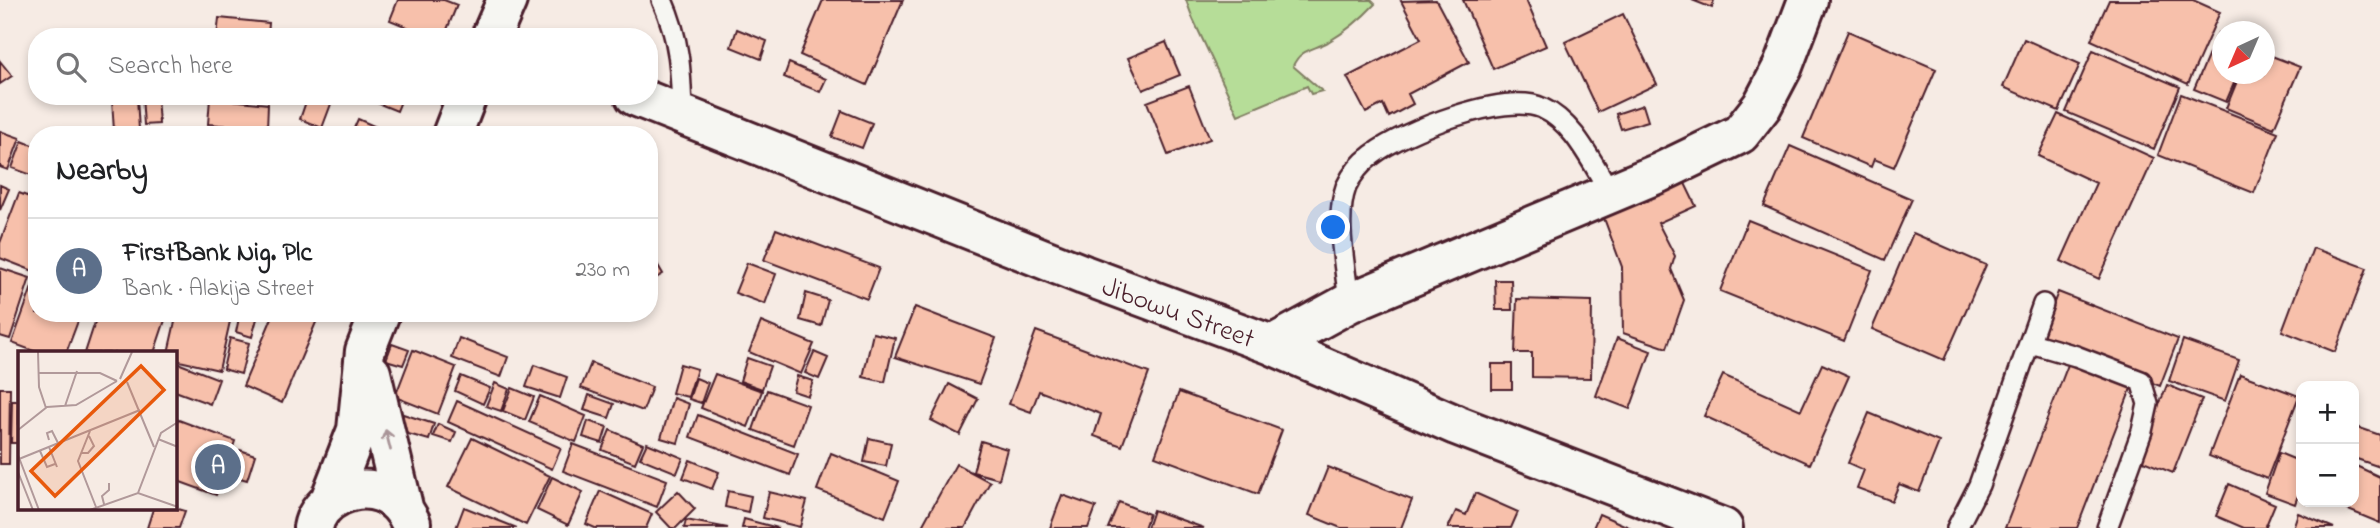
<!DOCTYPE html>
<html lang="en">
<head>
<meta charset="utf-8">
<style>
	body { margin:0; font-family:"Indie Flower",sans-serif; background:#f6f6f6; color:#202124 }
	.controls { position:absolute; right:21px; bottom:21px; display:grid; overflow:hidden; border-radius:14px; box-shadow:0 4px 10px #0003 }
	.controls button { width:63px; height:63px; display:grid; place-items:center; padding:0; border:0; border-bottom:2px solid #e0e0e0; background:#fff; color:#202124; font:35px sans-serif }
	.compass { position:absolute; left:2212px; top:21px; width:63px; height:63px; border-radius:50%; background:#fff; box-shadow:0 4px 10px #0003; rotate:224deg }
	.you { position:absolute; left:1334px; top:228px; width:24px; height:24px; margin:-18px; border:5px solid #fff; border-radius:50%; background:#1a73e8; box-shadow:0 0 0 10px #1a73e833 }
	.badge { display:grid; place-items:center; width:46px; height:46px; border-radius:50%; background:#4a1f2b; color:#fff; font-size:23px; font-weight:700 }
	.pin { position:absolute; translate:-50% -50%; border:4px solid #fff; box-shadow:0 2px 7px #0006 }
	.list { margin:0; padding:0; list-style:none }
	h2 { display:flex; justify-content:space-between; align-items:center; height:91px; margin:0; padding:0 28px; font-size:30px }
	h2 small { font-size:23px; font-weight:400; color:#757577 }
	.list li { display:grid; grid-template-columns:46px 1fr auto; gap:21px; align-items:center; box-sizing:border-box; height:105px; padding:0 28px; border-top:2px solid #e0e0e0 }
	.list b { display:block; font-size:26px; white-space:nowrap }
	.list p { margin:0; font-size:23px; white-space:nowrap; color:#757577 }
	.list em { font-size:23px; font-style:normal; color:#757577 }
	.icon { flex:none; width:38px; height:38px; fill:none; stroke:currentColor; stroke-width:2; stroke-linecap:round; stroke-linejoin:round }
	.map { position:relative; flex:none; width:2380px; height:528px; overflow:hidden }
	.search { position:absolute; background:#fff; box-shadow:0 4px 10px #0003; left:28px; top:28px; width:630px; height:77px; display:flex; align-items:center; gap:18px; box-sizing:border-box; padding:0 24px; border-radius:28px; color:#757577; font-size:26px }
	.panel { position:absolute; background:#fff; box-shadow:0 4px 10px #0003; left:28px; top:126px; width:630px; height:196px; border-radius:28px }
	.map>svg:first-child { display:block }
	.green { fill:#b6dd98; stroke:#807e62; stroke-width:2 }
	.building { fill:#f7c0ab; stroke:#4a1f2b; stroke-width:2 }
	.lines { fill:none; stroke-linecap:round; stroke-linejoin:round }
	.service-casing { stroke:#4a1f2b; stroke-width:24 }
	.minor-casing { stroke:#4a1f2b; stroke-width:44 }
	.tertiary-casing { stroke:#4a1f2b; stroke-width:44 }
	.service { stroke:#f6f6f2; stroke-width:19 }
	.minor { stroke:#f6f6f2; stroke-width:38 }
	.tertiary { stroke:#f6f6f2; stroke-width:38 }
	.oneway { stroke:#a99598 }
	.labels { text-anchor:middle; stroke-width:7; stroke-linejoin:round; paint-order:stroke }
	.street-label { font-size:28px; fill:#4a1f2b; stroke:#f6f6f2 }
	.inset-road { fill:none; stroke:#b1999a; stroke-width:2 }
	.view { fill:#e8590c; fill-opacity:0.15; stroke:#e8590c; stroke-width:3.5 }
	.inset-edge { fill:none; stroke:#4a1f2b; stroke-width:3.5 }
</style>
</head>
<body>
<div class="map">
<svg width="2380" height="528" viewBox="0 0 2380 528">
	<rect width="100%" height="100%" fill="#f6ebe4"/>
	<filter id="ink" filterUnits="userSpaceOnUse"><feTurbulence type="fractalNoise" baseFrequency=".0143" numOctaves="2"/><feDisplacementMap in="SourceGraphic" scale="14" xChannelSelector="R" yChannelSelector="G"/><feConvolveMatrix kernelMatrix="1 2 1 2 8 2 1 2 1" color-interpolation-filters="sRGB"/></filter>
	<g filter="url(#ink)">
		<!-- green -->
		<path class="green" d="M1186 0H1371L1375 4C1362 18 1345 32 1328 42 1313 50 1300 49 1293 66L1322 91 1311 94 1307 86 1238 115 1193 19Z"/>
		<!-- building -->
		<path class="building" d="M398 0H444L457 5 444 37H431L390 20Z
			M823 0H903L867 85 800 55Z
			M1436 0 1469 62 1408 94 1413 104 1389 117 1383 104 1366 113 1347 77 1421 39 1401 1Z
			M1463 0H1526L1546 46 1493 69Z
			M1692 0H1714L1712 8Z
			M2109 0H2193L2220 12 2188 84 2091 40Z
			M1623 14 1657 84 1598 112 1565 42Z
			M219 18 269 23 268 37H217Z
			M737 29 767 41 761 59 731 47Z
			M1848 31 1936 69 1894 167 1874 159 1871 167 1803 138Z
			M2218 33 2222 35V74H2238L2226 102 2194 89Z
			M2024 39 2080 64 2059 111 2003 87Z
			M1166 42 1180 75 1143 90 1128 58Z
			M2093 50 2180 87 2154 149 2066 112Z
			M2264 53 2300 67 2274 128 2226 108 2240 74H2264Z
			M0 61 12 76 0 84Z
			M789 63 826 79 820 92 784 77Z
			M1189 86 1210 139 1168 155 1147 102Z
			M2181 94 2278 132 2254 193 2158 155Z
			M142 96H157L159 124 144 125Z
			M308 96H334L322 128 300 119Z
			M360 96H403L397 111Z
			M137 98 139 130 114 131 112 100Z
			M210 98 268 104 267 129 208 124Z
			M1643 105 1648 121 1621 129 1616 114Z
			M842 111 872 123 862 148 832 137Z
			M2058 114 2154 158 2099 279 2061 261 2096 183 2038 156Z
			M358 119 394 135H351Z
			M0 131 20 138 8 170 0 167Z
			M22 141 37 147V177L12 168Z
			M1790 146 1912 199 1885 260 1764 206Z
			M1681 175 1696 206 1658 223 1675 256 1671 269 1684 300 1667 348 1623 333 1622 267 1601 210Z
			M0 185 9 189 0 210Z
			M19 193 37 200 36 272 0 258V243Z
			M1748 220 1872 270 1844 341 1720 291Z
			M776 229 879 268 867 299 764 260Z
			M1913 233 1986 265 1944 360 1872 329Z
			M2313 248 2367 268 2335 352 2282 331Z
			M649 250 663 274 649 282Z
			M747 263 776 274 765 304 735 293Z
			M0 268 30 278 10 339 0 336Z
			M36 276 37 313H81L66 353H39L12 343Z
			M1495 280H1511L1512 310H1496Z
			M2058 292 2178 339 2160 386 2040 339Z
			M806 293 828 300 821 326 800 320Z
			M1517 299 1592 301 1591 378 1532 377V353H1515Z
			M915 307 996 338 979 384 895 357Z
			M98 313H145L165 320 154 353H85Z
			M177 313H213L231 317 219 370 175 360V353H168Z
			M240 313 258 315 252 337 236 332Z
			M274 313H320L282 403 243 386Z
			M761 322 814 344 801 374 749 352Z
			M1036 331 1149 373 1122 446 1094 436 1101 414 1039 391 1031 412 1009 404Z
			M873 333 895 338 885 382 863 377Z
			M230 338 249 343 241 374 223 369Z
			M459 338 508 357 501 377 452 358Z
			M1617 338 1651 351 1630 409 1596 396Z
			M2183 340 2239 360 2225 401 2169 381Z
			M392 344 409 350 403 365 386 360Z
			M413 350 456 367 438 414 395 397Z
			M814 352 828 358 819 379 805 373Z
			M747 358 770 366 762 389 740 381Z
			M175 362 219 379 210 404 175 391Z
			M2069 362 2132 386 2077 528H2005Z
			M591 363 652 387 643 411 581 388Z
			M680 364 697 369 688 397 672 393Z
			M1492 364H1512V389H1492Z
			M1822 364 1849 376 1810 464 1704 416 1723 375 1801 410Z
			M534 365 567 377 560 398 526 387Z
			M715 374 762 391 748 427 701 408Z
			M2240 374 2299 396 2267 479 2209 456Z
			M461 376 490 388 483 404 455 391Z
			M797 376 813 381 808 396 793 391Z
			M696 378 708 383 701 403 689 399Z
			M495 383 509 389 501 411 486 406Z
			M949 384 978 399 960 435 931 420Z
			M2167 385 2202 399 2173 473 2138 459Z
			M0 388H10L9 464H0Z
			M512 388 534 397 525 420 503 411Z
			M767 390 808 405 794 445 753 430Z
			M1179 392 1282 430 1258 494 1155 456Z
			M589 395 614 404 609 418 584 410Z
			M540 396 586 416 576 442 529 422Z
			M673 398 689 404 678 443 661 438Z
			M12 401H19V443H11Z
			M457 401 561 448 552 469 448 422Z
			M1869 413 1939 442 1919 492 1899 484 1892 501 1857 488 1864 470 1848 463Z
			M403 414 434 424 429 440 398 431Z
			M698 415 798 454 790 475 690 437Z
			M176 419 235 441 216 495 175 480Z
			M588 421 607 427 602 443 583 437Z
			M438 424 456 432 452 442 433 436Z
			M2354 426 2380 435V467L2354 458Z
			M610 430 643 444 635 463 602 450Z
			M472 438 550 476 526 525 448 487Z
			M869 438 891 443 886 466 864 462Z
			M981 441 1007 449 999 479 973 472Z
			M647 443 683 458 677 473 640 458Z
			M573 444 667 480 657 507 563 471Z
			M240 450 255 455 247 480 233 476Z
			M831 453 899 481 885 517 817 490Z
			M2279 453 2301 462V486L2295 504 2265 493Z
			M690 460 719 472 712 489 683 478Z
			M956 464 990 482 965 528H921Z
			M2354 465 2380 477V523L2329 502H2354Z
			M1328 467 1412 500 1401 528H1341L1309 515Z
			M552 477 583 492 568 525 537 510Z
			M2229 484 2275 504 2265 528H2244L2216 516Z
			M600 491 652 514 646 528H595L586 524Z
			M678 491 695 509 676 528H671L656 512Z
			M728 491 751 496 748 512 725 507Z
			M769 492 807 501 800 527 763 518Z
			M1475 493 1518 512 1511 528H1448L1456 511 1466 515Z
			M1062 495 1096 507 1088 528H1050Z
			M1119 502 1149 514 1144 528H1108Z
			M464 507 517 528H456Z
			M175 508 185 511 179 528H147L153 509Z
			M1153 510 1204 528H1147Z
			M2298 513 2334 528H2293Z
			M1599 514 1631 528H1593Z
			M744 519 778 528H742Z
			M686 520 728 528H684Z"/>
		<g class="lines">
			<!-- service casing -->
			<g class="service-casing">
				<path id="service" d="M662 0C680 40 681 72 682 115
					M1349 303C1346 268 1334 220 1346 187 1352 174 1361 163 1372 155 1403 131 1506 91 1542 108 1575 123 1592 164 1611 193
					M2031 343 2076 356 2141 381 2148 404 2142 431 2107 528
					M1957 528 1979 485 2043 304"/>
			</g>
			<!-- minor casing -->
			<g class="minor-casing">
				<path id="minor" d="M635 96 1084 275 1272 345 1456 425 1723 528
					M1272 345 1349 303 1659 173 1740 134 1762 106 1783 66 1808 0"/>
			</g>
			<!-- tertiary casing -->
			<g class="tertiary-casing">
				<path id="tertiary" d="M491 37 507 0
					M452 135 467 96
					M371 373 403 507
					M330 500 357 430 365 351 380 313
					M313 528C318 499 355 482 382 493 397 499 405 510 411 523"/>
			</g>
			<!-- service -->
			<use href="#service" class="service"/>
			<!-- minor -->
			<use href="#minor" class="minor"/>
			<!-- tertiary -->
			<use href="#tertiary" class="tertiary"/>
		</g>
		<!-- one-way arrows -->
		<defs><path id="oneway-shaft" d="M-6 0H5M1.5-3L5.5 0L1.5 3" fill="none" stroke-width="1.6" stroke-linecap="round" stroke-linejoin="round" transform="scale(1.75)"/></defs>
		<use class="oneway" href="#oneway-shaft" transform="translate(388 440) rotate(-104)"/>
	</g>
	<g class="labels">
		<!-- street labels -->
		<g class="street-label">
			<text transform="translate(1179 311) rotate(20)" y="10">Jibowu Street</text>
		</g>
	</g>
	<!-- overview -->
	<g transform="translate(18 351)">
		<rect width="159" height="159" fill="#f6ebe4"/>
		<path class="inset-road" d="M20 1 21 36 28 57M21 22H82L99 30M102 28 114 1M109 31 136 96M47 55 59 20M0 79 29 56 58 54 99 30M72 80 60 110 78 156M140 88 160 96M31 89 29 82 34 80 40 92M31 96 39 116M22 100 29 116 37 113M63 102H70L76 95 71 85M0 104 21 159M1 108 122 59M0 121 15 159M120 142 143 82 160 71M86 153 84 145 91 139V132M72 159 120 142 160 156"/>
		<path class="view" d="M123 15 146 39 37 145 13 120Z"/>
		<rect width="159" height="159" class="inset-edge"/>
	</g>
</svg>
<div class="controls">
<button>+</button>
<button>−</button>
</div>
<svg class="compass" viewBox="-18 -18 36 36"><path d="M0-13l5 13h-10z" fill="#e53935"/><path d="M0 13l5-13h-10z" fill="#757577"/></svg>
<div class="you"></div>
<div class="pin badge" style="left:218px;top:467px;background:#5c6f8a">A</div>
<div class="search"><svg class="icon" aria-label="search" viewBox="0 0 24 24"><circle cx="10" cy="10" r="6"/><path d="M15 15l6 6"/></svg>Search here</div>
<section class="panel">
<h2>Nearby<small></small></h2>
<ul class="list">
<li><span class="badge" style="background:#5c6f8a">A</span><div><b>FirstBank Nig. Plc</b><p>Bank · Alakija Street</p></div><em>230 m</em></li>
</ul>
</section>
</div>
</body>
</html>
